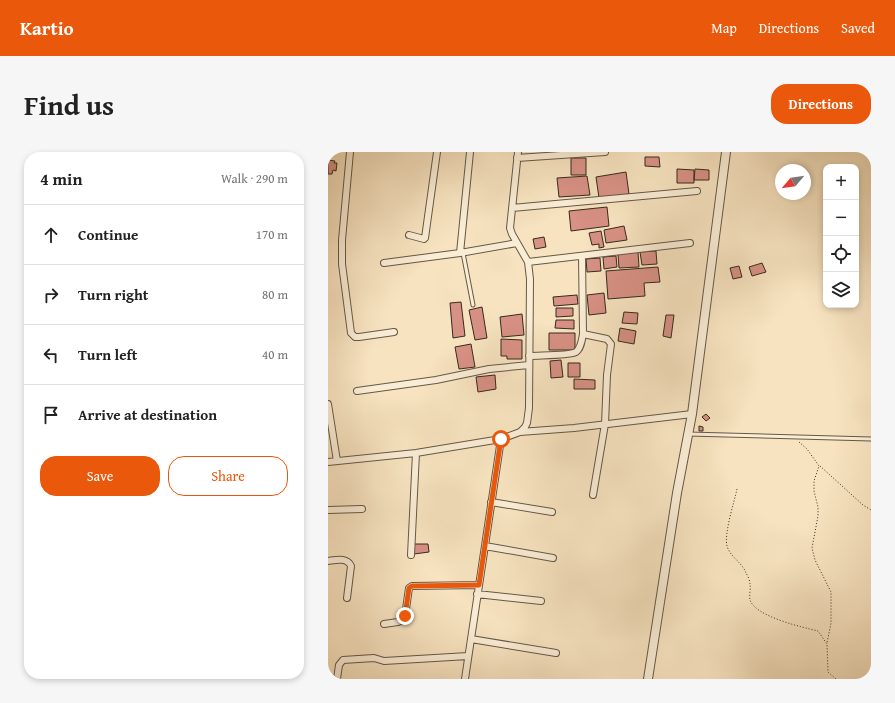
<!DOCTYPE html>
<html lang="en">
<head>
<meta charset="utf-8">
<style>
	body { margin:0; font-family:"Gentium Book Plus",serif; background:#f6f6f6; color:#222 }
	.controls { position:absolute; right:12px; top:12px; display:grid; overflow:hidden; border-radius:8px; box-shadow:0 2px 6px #0003 }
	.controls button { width:36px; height:36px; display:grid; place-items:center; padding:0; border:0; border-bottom:1px solid #e0e0e0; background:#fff; color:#222; font:20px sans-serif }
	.compass { position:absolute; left:447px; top:12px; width:36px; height:36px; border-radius:50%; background:#fff; box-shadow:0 2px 6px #0003; rotate:241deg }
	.stop { position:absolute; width:12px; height:12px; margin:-9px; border:3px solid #ea580c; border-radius:50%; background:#fff }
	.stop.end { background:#ea580c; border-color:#fff; box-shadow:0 1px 4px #0008 }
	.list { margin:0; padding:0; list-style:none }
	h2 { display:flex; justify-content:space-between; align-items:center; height:52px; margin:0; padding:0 16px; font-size:17px }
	h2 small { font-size:13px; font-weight:400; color:#767676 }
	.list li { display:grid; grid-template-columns:26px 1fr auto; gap:12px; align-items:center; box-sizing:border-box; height:60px; padding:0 16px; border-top:1px solid #e0e0e0 }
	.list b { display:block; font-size:15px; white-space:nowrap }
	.list em { font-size:13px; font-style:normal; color:#767676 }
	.actions { display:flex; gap:8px; padding:12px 16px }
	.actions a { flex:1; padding:9px 0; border:1px solid #ea580c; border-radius:16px; text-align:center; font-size:14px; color:#ea580c }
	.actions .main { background:#ea580c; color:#fff }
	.icon { flex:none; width:22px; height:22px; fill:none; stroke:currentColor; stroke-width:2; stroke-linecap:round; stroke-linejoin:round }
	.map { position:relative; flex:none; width:543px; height:527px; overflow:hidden; border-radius:16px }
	header { display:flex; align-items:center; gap:24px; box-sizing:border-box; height:56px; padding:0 20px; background:#ea580c; color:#fff }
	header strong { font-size:19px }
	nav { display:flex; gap:22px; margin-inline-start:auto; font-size:14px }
	.intro { display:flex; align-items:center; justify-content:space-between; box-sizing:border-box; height:96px; padding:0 24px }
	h1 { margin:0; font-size:28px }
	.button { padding:10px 18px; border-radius:16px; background:#ea580c; color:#fff; font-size:14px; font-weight:700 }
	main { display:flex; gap:24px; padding:0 24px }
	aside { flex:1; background:#fff; border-radius:16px; box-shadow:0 2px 6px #0003 }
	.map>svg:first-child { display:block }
	.building { fill:#d89185; stroke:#352a1c }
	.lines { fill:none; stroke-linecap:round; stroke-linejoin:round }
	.service-casing { stroke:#665845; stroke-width:5 }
	.minor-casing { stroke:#665845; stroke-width:8 }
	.tertiary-casing { stroke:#665845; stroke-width:10 }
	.path { stroke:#352a1c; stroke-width:1; stroke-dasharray:1 2; stroke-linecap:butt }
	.service { stroke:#faedd6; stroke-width:3 }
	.minor { stroke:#faedd6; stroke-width:6 }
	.tertiary { stroke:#faedd6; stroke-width:8 }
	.route { stroke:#ea580c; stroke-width:5 }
</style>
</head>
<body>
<header>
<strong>Kartio</strong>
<nav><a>Map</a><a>Directions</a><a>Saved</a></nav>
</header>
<div class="intro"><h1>Find us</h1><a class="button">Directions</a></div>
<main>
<aside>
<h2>4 min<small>Walk · 290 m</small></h2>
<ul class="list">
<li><svg class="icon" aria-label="ahead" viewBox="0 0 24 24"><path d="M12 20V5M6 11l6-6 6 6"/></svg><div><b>Continue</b></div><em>170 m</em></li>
<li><svg class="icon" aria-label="right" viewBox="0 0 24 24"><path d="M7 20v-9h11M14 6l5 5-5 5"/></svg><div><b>Turn right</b></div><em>80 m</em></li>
<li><svg class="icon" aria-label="left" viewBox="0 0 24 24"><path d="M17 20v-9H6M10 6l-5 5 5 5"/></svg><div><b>Turn left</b></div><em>40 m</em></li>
<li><svg class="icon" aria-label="arrive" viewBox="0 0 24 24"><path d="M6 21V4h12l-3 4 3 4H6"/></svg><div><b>Arrive at destination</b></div></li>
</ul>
<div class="actions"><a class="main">Save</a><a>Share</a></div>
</aside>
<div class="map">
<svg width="543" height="527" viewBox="0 0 543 527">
	<rect width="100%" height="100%" fill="#f7e3c0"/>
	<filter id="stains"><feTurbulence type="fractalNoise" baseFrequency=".005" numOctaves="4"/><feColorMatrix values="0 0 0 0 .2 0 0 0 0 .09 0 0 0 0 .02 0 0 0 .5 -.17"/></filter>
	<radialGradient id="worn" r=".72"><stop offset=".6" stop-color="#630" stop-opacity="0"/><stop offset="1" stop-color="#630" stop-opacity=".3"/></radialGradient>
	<!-- building -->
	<path class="building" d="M317 5H331L332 15 317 14Z
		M243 6H258V23H243Z
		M0 8 7 9 6 11H9L8 19 5 18 4 22H0Z
		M349 17 366 18V31H349Z
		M367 17 381 18V28H366Z
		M298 20 301 42 271 46 268 25Z
		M259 24 262 43 231 45 229 26Z
		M279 55 281 74 243 79 241 59Z
		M296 74 299 88 278 91 276 78Z
		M273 79 276 95 271 96V92L264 93 261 81Z
		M216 85 218 95 207 97 205 87Z
		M328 99 329 112 314 113 312 100Z
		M310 100 311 115 291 116 290 102Z
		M288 104 289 115 276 117 275 105Z
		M272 106 273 119 259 120 258 107Z
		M434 111 438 120 424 124 421 115Z
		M411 114 414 125 405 127 402 116Z
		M330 115 332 130 316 131 317 144 280 147 278 119Z
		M276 141 278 161 261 163 259 143Z
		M249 143 250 152 226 154 225 145Z
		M133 150 137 184 125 186 122 151Z
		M154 155 159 186 147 188 141 158Z
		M228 156H245V164L228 165Z
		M296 160 310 161 309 172 294 171Z
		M194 162 196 183 174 185 172 165Z
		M338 163H346L343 186 335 184Z
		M228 168H246V177L227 176Z
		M292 176 308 179 306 192 290 189Z
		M221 181H247V198H221Z
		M173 187 194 188V207H179V204H173Z
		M143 192 147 215 131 217 127 195Z
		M233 208 235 225 223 226 222 209Z
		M240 211H252V225H240Z
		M167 223 168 237 150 240 148 225Z
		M246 227 267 228V237H246Z
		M378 262 382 266 378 269 374 265Z
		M371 274 375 275V279H371Z
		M86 392H100L101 400 86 402Z"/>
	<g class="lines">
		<!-- service casing -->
		<g class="service-casing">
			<path id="service" d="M135 101 145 153
				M360 282 543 287"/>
		</g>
		<!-- minor casing -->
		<g class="minor-casing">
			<path id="minor" d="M22 0 14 88V112L23 181 27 185H31L66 180
				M189 6 277 0
				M184 56 369 39
				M81 83 96 87 97 86 109 0
				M132 101 142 0
				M200 110 362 91
				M56 111 132 101 189 91
				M255 182 279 187 283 192 279 223 277 272 265 343
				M201 204C210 203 241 204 248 200 253 196 254 188 255 182L254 104
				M29 239 108 228 161 217 201 213
				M0 252 9 309
				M192 280 246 276 364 262
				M0 310 88 301 173 287 192 280 197 275 199 271 201 256 202 127 200 110 184 82 182 76 190 0
				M163 350 224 360
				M0 358 34 357
				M157 394 225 406
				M83 403 88 301
				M0 409C8 408 19 405 23 414L19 446
				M149 442 213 449
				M56 472 70 470 75 468 77 464 81 436 84 434 151 433
				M143 487 228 501
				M9 527 11 513 15 508 46 506 56 509 73 508 140 504
				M137 527 173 287"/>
		</g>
		<!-- tertiary casing -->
		<g class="tertiary-casing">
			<path id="tertiary" d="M320 527 349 341 364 262 398 0"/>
		</g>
		<!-- path -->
		<path class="path" d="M471 290 479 297 491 314 486 329V339L490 355V364L484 396 487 408 503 440V471L499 491
			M492 314 535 353 543 358
			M409 337C406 351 396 381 399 394 402 405 414 410 418 421 420 424 422 429 422 432 423 437 421 443 422 448 428 465 474 475 490 479L499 492 500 520 508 527"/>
		<!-- service -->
		<use href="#service" class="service"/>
		<!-- minor -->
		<use href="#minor" class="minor"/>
		<!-- tertiary -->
		<use href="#tertiary" class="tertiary"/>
	</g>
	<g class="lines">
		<!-- route -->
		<path class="route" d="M77 464 81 436 84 434 151 433 173 287"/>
	</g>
	<rect width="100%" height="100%" filter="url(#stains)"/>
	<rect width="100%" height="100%" fill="url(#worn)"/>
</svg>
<div class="controls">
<button>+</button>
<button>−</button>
<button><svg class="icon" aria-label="locate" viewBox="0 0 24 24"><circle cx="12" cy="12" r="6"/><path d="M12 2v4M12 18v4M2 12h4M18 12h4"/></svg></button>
<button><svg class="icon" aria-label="layers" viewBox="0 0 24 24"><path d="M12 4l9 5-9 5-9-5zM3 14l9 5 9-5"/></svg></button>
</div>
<svg class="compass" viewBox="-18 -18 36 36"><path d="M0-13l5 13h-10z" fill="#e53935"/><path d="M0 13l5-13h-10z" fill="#767676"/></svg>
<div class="stop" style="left:173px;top:287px"></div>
<div class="stop end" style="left:77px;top:464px"></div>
</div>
</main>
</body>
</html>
